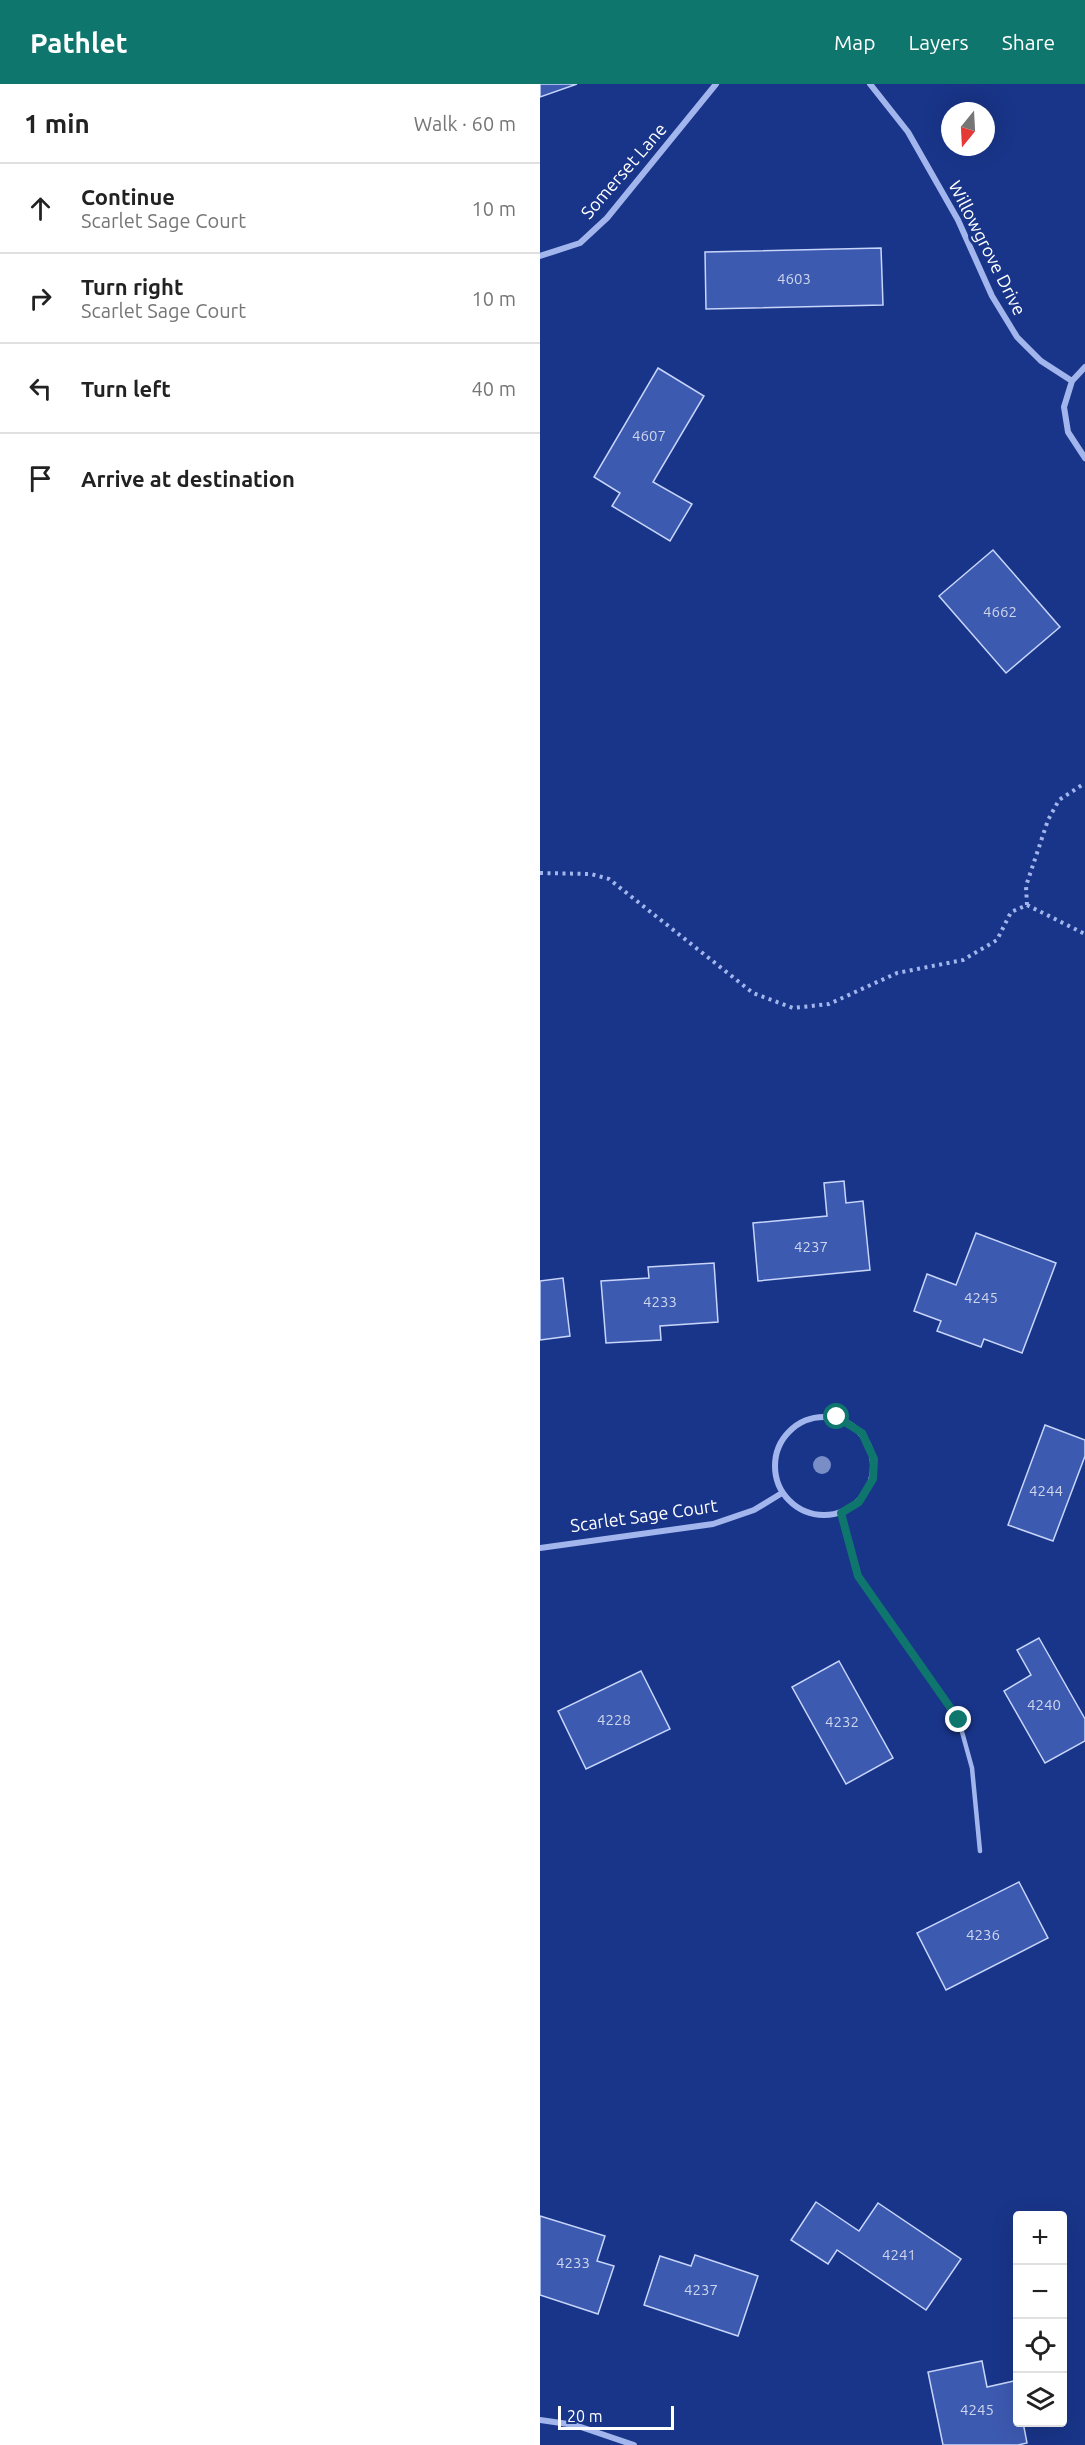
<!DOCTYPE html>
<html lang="en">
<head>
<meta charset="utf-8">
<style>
	body { margin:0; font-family:Ubuntu,sans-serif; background:#f2f2f2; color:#222 }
	.controls { position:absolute; right:18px; bottom:18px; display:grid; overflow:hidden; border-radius:6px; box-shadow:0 6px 24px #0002 }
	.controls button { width:54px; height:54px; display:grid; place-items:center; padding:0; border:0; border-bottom:2px solid #e0e0e0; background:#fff; color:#222; font:30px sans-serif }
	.compass { position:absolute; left:401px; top:18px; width:54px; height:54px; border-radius:50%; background:#fff; box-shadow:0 6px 24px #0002; rotate:198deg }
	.scale { position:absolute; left:18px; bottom:15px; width:116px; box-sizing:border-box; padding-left:6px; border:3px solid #fff; border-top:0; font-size:16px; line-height:21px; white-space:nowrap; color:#fff; -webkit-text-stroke:4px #193589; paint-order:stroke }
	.stop { position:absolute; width:18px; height:18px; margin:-14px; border:4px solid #0f766e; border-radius:50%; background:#fff }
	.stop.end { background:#0f766e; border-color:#fff; box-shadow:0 2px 6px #0008 }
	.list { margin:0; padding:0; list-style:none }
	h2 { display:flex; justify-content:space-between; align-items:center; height:78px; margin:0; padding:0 24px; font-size:26px }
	h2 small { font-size:20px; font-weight:400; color:#767676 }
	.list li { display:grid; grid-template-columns:39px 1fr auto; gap:18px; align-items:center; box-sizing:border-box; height:90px; padding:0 24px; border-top:2px solid #e0e0e0 }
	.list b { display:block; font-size:22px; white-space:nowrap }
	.list p { margin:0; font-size:20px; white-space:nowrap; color:#767676 }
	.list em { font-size:20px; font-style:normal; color:#767676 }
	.icon { flex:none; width:33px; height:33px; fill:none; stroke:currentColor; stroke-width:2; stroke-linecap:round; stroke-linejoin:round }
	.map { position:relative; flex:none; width:545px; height:2361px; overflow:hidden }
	header { display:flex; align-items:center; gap:36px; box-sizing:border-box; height:84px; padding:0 30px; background:#0f766e; color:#fff }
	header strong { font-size:28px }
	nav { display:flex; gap:33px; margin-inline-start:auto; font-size:21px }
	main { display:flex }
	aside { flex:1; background:#fff }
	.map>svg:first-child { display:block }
	.building { fill:#3d5ab1; stroke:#c7d5fa; stroke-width:1.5 }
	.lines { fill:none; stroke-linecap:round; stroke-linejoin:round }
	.path { stroke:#a2b6ed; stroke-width:4; stroke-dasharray:3 4.5; stroke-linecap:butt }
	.service { stroke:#a2b6ed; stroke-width:4.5 }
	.minor { stroke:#a2b6ed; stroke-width:6 }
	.tree { fill:#798dc7 }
	.route { stroke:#0f766e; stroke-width:8 }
	.labels { text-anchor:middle; stroke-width:6; stroke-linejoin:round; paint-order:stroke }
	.number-label { font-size:15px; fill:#ced6ec }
	.street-label { font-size:18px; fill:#fff; stroke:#193589 }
</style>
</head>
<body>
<header>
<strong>Pathlet</strong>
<nav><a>Map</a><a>Layers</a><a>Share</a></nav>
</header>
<main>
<aside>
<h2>1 min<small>Walk · 60 m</small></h2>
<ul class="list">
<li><svg class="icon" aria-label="ahead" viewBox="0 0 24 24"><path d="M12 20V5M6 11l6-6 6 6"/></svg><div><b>Continue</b><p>Scarlet Sage Court</p></div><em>10 m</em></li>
<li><svg class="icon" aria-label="right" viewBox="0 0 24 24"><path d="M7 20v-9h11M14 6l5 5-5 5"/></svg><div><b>Turn right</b><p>Scarlet Sage Court</p></div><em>10 m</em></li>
<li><svg class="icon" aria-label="left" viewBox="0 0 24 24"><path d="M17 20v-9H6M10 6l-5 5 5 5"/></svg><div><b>Turn left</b></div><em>40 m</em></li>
<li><svg class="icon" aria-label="arrive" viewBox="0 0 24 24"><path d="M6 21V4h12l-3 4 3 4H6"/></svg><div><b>Arrive at destination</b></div></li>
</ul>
</aside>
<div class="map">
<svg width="545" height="2361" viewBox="0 0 545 2361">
	<rect width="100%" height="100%" fill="#193589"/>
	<!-- building -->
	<path class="building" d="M0 0H37L0 13Z
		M341 164 343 221 166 225 165 168Z
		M118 284 164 312 113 398 152 420 130 457 72 422 80 409 54 393Z
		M453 466 520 543 466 589 399 512Z
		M304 1097 306 1119 323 1117 330 1186 218 1197 213 1139 287 1132 284 1099Z
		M436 1149 516 1179 482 1269 444 1255 441 1263 397 1247 401 1237 374 1227 387 1190 416 1201Z
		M174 1179 178 1238 120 1242 121 1256 66 1259 61 1197 109 1194 108 1183Z
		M23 1194 30 1252 0 1256V1197Z
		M505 1341 545 1356V1372L513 1457 468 1441Z
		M499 1554 545 1635V1657L505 1679 464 1607 491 1591 477 1566Z
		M299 1577 353 1674 306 1700 252 1603Z
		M101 1587 130 1645 46 1685 18 1627Z
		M479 1798 508 1854 406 1906 377 1849Z
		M276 2118 319 2147 338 2119 421 2175 386 2226 297 2166 288 2180 251 2156Z
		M0 2132 65 2152 57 2177 74 2182 58 2230 0 2211Z
		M155 2171 218 2192 198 2252 104 2221 120 2172 151 2182Z
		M442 2277 447 2303 474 2297 478 2314V2338H483L487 2359 478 2361H403L388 2288Z"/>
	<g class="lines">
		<!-- path -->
		<path class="path" d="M0 789 51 790 69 795 213 909 253 924 289 920 357 889 423 876 457 856 471 828 487 821 545 850
			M487 821 486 802 508 736 519 716 545 699"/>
		<!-- service -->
		<path class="service" d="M301 1429 318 1493 419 1637 432 1684 440 1767"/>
		<!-- minor -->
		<path class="minor" d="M330 0 368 48 418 136 452 212 477 253 501 277 532 297
			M0 172 40 159 67 134 176 0
			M545 283 532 297 524 323 528 348 545 374
			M235 1382a49 49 0 1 1 98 0a49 49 0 1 1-98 0Z
			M0 1464 173 1440 214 1426 242 1409
			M0 2336 35 2341 94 2361"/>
	</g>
	<!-- trees -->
	<circle class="tree" cx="282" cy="1381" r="9"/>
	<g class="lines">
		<!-- route -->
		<path class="route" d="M297 1333 322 1349 334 1375 333 1395 319 1418 301 1429 318 1492 419 1636"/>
	</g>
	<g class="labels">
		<!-- number labels -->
		<g class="number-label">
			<text x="254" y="200">4603</text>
			<text x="109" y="357">4607</text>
			<text x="460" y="533">4662</text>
			<text x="271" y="1168">4237</text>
			<text x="441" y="1219">4245</text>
			<text x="120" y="1223">4233</text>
			<text x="506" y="1412">4244</text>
			<text x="504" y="1626">4240</text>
			<text x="74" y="1641">4228</text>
			<text x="302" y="1643">4232</text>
			<text x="443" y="1856">4236</text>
			<text x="359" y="2176">4241</text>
			<text x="33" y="2184">4233</text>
			<text x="161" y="2211">4237</text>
			<text x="437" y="2331">4245</text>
		</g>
		<!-- street labels -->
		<g class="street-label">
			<text transform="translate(84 87) rotate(-49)" y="6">Somerset Lane</text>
			<text transform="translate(447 164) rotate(63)" y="6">Willowgrove Drive</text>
			<text transform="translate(104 1432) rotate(-8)" y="6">Scarlet Sage Court</text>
		</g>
	</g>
</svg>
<div class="controls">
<button>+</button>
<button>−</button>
<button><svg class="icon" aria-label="locate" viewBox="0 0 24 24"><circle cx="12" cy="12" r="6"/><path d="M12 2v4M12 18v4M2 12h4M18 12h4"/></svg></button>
<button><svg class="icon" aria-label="layers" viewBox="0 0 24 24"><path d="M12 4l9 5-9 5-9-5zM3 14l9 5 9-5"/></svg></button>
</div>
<svg class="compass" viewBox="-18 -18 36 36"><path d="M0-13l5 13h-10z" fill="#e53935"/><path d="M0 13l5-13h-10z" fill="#767676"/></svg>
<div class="scale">20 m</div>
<div class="stop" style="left:297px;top:1333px"></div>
<div class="stop end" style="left:419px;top:1636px"></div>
</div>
</main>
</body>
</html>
